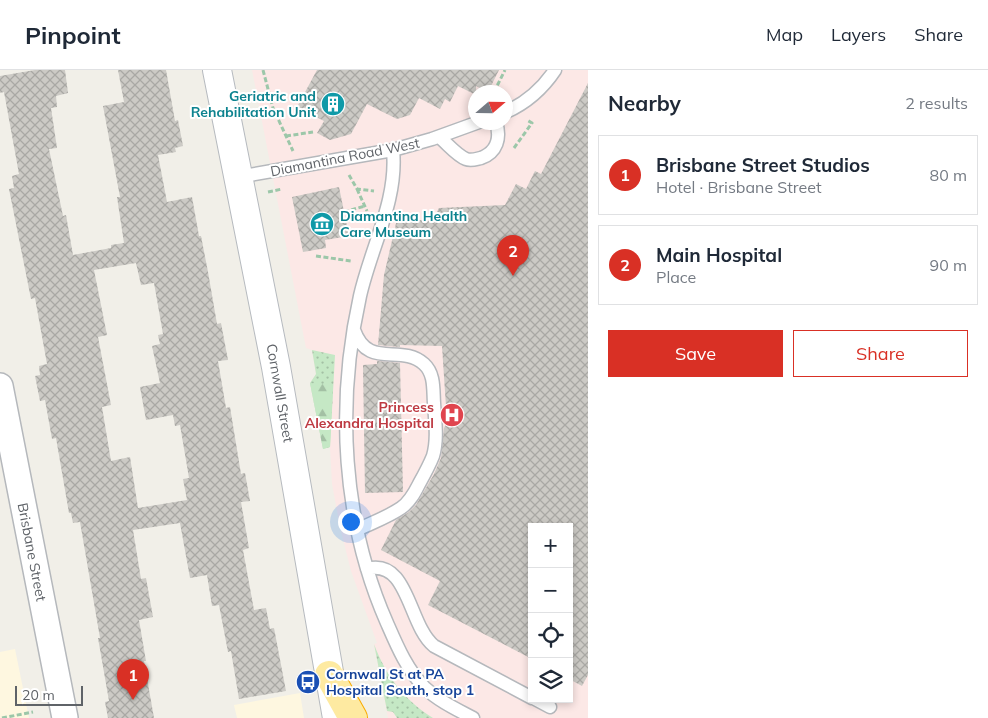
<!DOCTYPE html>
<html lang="en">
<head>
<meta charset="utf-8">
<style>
	body { margin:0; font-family:Mulish,sans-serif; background:#f6f6f7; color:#1f2937 }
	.controls { position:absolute; right:15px; bottom:15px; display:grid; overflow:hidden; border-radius:0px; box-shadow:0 2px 8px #0003 }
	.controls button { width:45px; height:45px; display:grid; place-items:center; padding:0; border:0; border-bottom:1px solid #e0e1e3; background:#fff; color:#1f2937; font:25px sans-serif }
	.compass { position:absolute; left:468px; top:15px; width:45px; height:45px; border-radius:50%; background:#fff; box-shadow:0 2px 8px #0003; rotate:70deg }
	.scale { position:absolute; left:15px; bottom:12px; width:68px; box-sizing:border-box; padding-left:5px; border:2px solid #5f6368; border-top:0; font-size:14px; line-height:18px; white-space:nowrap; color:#5f6368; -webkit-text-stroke:4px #fff; paint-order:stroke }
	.you { position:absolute; left:350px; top:451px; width:18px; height:18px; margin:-12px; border:4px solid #fff; border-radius:50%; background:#1a73e8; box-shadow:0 0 0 8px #1a73e833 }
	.badge { display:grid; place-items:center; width:32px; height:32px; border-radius:50%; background:#d93025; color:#fff; font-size:16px; font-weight:700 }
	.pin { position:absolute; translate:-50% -41px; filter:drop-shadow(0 1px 2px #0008) }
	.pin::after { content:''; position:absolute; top:26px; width:18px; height:15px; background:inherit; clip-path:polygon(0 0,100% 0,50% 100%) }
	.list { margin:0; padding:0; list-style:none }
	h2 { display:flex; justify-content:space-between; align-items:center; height:65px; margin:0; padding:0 20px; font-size:21px }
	h2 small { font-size:16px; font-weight:400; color:#747a83 }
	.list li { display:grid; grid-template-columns:32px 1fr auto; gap:15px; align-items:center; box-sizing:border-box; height:80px; margin:0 10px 10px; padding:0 10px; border:1px solid #e0e1e3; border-radius:0px }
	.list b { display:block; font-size:19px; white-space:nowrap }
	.list p { margin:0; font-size:16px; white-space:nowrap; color:#747a83 }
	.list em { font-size:16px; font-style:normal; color:#747a83 }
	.actions { display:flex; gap:10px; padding:15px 20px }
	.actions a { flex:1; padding:11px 0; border:1px solid #d93025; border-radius:0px; text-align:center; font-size:18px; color:#d93025 }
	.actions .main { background:#d93025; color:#fff }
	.icon { flex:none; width:28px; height:28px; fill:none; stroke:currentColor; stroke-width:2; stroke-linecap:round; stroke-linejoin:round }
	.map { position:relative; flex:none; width:588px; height:648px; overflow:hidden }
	header { display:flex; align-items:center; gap:30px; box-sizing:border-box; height:70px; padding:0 25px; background:#fff; border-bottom:1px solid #e0e1e3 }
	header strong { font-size:24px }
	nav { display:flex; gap:28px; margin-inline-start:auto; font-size:18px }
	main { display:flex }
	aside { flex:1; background:#fff }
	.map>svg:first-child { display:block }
	.commercial { fill:#fef7e0 }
	.medical { fill:#fce8e6; fill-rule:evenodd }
	.grass { fill:url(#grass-dots) }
	.forest { fill:url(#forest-firs) }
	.building { fill:url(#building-cross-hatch); fill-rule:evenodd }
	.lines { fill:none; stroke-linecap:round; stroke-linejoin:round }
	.service-casing { stroke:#b5b8bc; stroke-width:15 }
	.minor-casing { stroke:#b5b8bc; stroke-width:28 }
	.secondary-casing { stroke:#b6babf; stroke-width:30 }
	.trunk-casing { stroke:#f9ab00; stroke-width:30 }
	.path { stroke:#9cc7a9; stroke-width:3; stroke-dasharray:5 2.5; stroke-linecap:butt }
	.service { stroke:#fff; stroke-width:12 }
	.minor { stroke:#fff; stroke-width:25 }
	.secondary { stroke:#fff; stroke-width:28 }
	.trunk { stroke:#feeaa1; stroke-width:28 }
	.labels { text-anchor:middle; stroke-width:4; stroke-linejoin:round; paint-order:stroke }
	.culture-label { font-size:14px; font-weight:bold; fill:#0d838f; stroke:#fff; text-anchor:end }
	.street-label { font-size:14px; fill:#5f6368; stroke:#fff }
	.health-label { font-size:14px; font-weight:bold; fill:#be3a42; stroke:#fff; text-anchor:end }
	.transit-label { font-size:14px; font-weight:bold; fill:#164399; stroke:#fff; text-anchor:start }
</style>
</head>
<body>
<header>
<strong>Pinpoint</strong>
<nav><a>Map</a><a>Layers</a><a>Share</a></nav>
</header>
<main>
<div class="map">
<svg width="588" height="648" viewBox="0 0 588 648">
	<defs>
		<pattern id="grass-dots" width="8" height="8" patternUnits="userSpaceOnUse" patternTransform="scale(1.25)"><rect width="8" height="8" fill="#c5e8c5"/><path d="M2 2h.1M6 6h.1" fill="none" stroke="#a3c0a4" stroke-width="1.8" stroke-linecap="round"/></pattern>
		<pattern id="forest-firs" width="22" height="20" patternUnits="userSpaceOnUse" patternTransform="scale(1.25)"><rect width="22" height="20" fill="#c5e8c5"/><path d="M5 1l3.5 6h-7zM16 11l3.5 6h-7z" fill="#a3c0a4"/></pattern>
		<pattern id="building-cross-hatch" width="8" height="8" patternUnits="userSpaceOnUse" patternTransform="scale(1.25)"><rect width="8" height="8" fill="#cccac5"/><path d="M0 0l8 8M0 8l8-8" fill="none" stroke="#a9a8a4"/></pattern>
	</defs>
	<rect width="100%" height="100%" fill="#f1efe8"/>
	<!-- commercial -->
	<path class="commercial" d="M15 579 29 648H0V582Z
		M300 623 304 648H237L234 635Z"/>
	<!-- medical -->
	<path class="medical" d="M252 0H588V648H388L374 574 377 573 351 501 340 457 332 414 330 377 323 379 310 313 316 304 312 280 306 278ZM476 22H506V52H476ZM532 457H569V629H532Z"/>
	<!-- grass -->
	<path class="grass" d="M312 280 335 285 330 377 323 379 310 313 316 304Z
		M374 574C386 606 404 630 433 648H397L393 642 387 641Z"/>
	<!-- forest -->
	<path class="forest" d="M310 313 333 315 330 377 323 379Z"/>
	<!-- building -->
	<path class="building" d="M35 0H65L68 23 56 26 57 37 51 38 57 78 49 79 63 146 66 145 73 185 111 178V175L124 173 117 127H120L103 36 124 32 118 0H166L175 51 178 50 183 76 175 78 176 82 158 85 167 132 192 127 199 166H201L208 202 217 254 221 253 228 290 218 291 226 338 230 337 241 404 245 403 250 431 241 432 249 478 243 480 254 540 266 538 270 559 274 558 286 621 239 629 231 581 228 582 219 535 212 536 207 505 190 508 180 453 133 460 141 509 146 508 153 547 139 550 146 591H144L154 648H108L105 632 109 631 98 568H100L80 452 73 453 71 443H69L56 368 52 369 45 330 40 331 35 306 40 305 39 296 47 294 35 228 31 229 9 119 14 118 12 106 19 104 4 22 0 23V6ZM136 193 141 215 154 213 163 264 158 265 160 274 152 276 160 313 140 317 146 350 173 345 175 356 180 355 189 408 183 409 187 430 138 438 130 387 111 391 102 337 111 335 98 267 107 265 94 200Z
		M317 0H499L488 22 476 16V25L458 16 450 32 445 29 440 39 419 28 410 45 397 49 367 34 351 64 330 70 317 63 324 51 297 37Z
		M588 13V605L582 616 569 609V457H532V589L428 535 440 511 381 480 396 450 409 442 416 435 434 404 441 388 444 358 447 352 442 276 400 275V277L378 275 384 205 397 149 407 151V149L432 151 439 138 505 135 516 114 526 119 535 101 541 104Z
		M339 117 349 166 325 170 326 178 303 182 292 127Z
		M377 291 400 293 403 422 365 423 363 295 377 294Z"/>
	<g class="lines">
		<!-- service casing -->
		<g class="service-casing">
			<path id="service" d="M506 42C526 33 543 18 555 0
				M439 67C447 73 456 85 466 89 471 91 476 89 481 88 497 82 501 68 496 52
				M393 80C398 130 371 177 360 226 336 334 342 451 387 553 397 576 407 600 425 618 439 631 456 639 473 648
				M238 107 393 80 432 69 479 52
				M354 260C368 300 401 273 424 294 435 304 433 320 434 333 435 350 438 369 433 386 429 396 424 405 419 414 415 422 410 432 401 438 388 447 371 453 357 460
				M367 499C409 488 408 555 434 576L532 628
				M535 629 550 637"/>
		</g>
		<!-- minor casing -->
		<g class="minor-casing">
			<path id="minor" d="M0 316 65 648"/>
		</g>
		<!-- secondary casing -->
		<g class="secondary-casing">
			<path id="secondary" d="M217 0 276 297 337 648"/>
		</g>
		<!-- trunk casing -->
		<g class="trunk-casing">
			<path id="trunk" d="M329 605 353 648"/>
		</g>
		<!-- path -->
		<path class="path" d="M263 0 273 38 293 81
			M494 22 505 0
			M286 66 313 62
			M514 78 532 53 527 50
			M349 105 357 119 374 121
			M357 119 367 141
			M268 122 282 119
			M344 142 365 136
			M316 186 351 191
			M2 648 33 642"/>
		<!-- service -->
		<use href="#service" class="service"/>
		<!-- minor -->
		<use href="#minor" class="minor"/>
		<!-- secondary -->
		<use href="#secondary" class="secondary"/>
		<!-- trunk -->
		<use href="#trunk" class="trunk"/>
	</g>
	<!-- icons -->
	<defs>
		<g id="building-disc" transform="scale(1.25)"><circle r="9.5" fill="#0f9aa8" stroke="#fff"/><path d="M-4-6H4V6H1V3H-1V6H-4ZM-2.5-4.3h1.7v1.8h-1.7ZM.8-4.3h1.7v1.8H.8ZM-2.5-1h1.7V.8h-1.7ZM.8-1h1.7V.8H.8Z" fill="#fff"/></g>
		<g id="museum-disc" transform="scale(1.25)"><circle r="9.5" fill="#0f9aa8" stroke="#fff"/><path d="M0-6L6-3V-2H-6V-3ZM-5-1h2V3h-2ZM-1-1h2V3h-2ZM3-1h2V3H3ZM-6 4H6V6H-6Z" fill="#fff"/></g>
		<g id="hospital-disc" transform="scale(1.25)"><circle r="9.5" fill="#e0444e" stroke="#fff"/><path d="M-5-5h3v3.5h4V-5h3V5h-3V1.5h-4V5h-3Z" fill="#fff"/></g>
		<g id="bus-disc" transform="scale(1.25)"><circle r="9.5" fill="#1a4fb4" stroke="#fff"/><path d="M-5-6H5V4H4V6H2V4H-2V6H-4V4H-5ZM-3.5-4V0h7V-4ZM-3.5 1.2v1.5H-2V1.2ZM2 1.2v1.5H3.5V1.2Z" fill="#fff"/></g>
	</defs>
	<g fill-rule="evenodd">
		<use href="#building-disc" x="333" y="34"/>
		<use href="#museum-disc" x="322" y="154"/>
		<use href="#hospital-disc" x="452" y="345"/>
		<use href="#bus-disc" x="308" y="612"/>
	</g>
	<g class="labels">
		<!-- culture labels -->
		<g class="culture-label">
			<text x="316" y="31">Geriatric and<tspan x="316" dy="16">Rehabilitation Unit</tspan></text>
			<text x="340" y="151" text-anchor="start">Diamantina Health<tspan x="340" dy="16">Care Museum</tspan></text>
		</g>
		<!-- street labels -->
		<g class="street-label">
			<text transform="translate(345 87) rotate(-11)" y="5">Diamantina Road West</text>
			<text transform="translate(280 323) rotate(80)" y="5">Cornwall Street</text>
			<text transform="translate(32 482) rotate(79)" y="5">Brisbane Street</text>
		</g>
		<!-- health labels -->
		<g class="health-label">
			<text x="434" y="342">Princess<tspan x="434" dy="16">Alexandra Hospital</tspan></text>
		</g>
		<!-- transit labels -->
		<g class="transit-label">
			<text x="326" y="609">Cornwall St at PA<tspan x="326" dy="16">Hospital South, stop 1</tspan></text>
		</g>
	</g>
</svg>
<div class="controls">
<button>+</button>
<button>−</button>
<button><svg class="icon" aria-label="locate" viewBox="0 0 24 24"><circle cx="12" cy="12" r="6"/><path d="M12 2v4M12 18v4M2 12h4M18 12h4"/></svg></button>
<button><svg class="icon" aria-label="layers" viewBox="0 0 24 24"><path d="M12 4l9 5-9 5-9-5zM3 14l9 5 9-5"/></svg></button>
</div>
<svg class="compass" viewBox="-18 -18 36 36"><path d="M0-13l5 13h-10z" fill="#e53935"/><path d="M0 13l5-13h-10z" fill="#747a83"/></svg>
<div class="scale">20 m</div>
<div class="you"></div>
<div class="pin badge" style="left:133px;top:630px">1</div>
<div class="pin badge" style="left:513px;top:206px">2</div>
</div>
<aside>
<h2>Nearby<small>2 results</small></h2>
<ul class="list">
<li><span class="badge">1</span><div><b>Brisbane Street Studios</b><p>Hotel · Brisbane Street</p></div><em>80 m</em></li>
<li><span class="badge">2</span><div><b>Main Hospital</b><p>Place</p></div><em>90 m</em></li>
</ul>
<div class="actions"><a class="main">Save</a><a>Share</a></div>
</aside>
</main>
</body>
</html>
